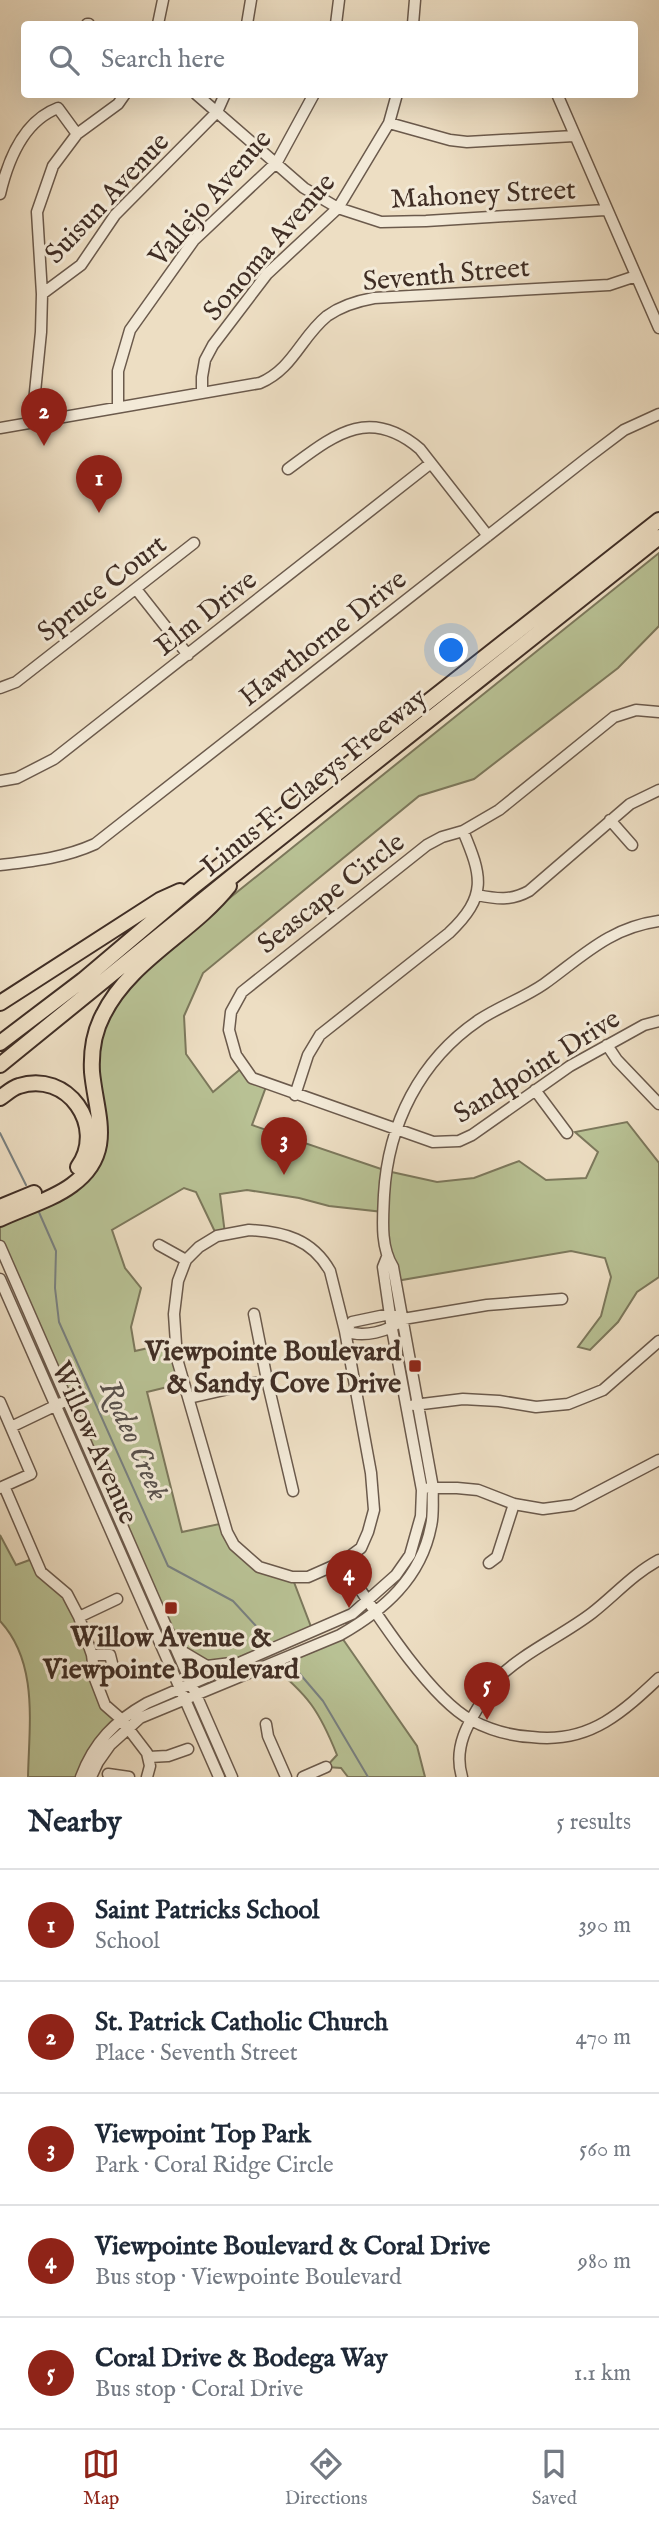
<!DOCTYPE html>
<html lang="en">
<head>
<meta charset="utf-8">
<style>
	body { margin:0; font-family:"IM FELL English",serif; background:#f6f6f7; color:#1f2937 }
	.you { position:absolute; left:452px; top:651px; width:24px; height:24px; margin:-18px; border:5px solid #fff; border-radius:50%; background:#1a73e8; box-shadow:0 0 0 10px #1a73e833 }
	.badge { display:grid; place-items:center; width:46px; height:46px; border-radius:50%; background:#8f2418; color:#fff; font-size:23px; font-weight:700 }
	.pin { position:absolute; translate:-50% -58px; filter:drop-shadow(0 2px 4px #0008) }
	.pin::after { content:''; position:absolute; top:37px; width:24px; height:21px; background:inherit; clip-path:polygon(0 0,100% 0,50% 100%) }
	.list { margin:0; padding:0; list-style:none }
	h2 { display:flex; justify-content:space-between; align-items:center; height:91px; margin:0; padding:0 28px; font-size:30px }
	h2 small { font-size:23px; font-weight:400; color:#747a83 }
	.list li { display:grid; grid-template-columns:46px 1fr auto; gap:21px; align-items:center; box-sizing:border-box; height:112px; padding:0 28px; border-top:2px solid #e0e1e3 }
	.list b { display:block; font-size:26px; white-space:nowrap }
	.list p { margin:0; font-size:23px; white-space:nowrap; color:#747a83 }
	.list em { font-size:23px; font-style:normal; color:#747a83 }
	.icon { flex:none; width:38px; height:38px; fill:none; stroke:currentColor; stroke-width:2; stroke-linecap:round; stroke-linejoin:round }
	.map { position:relative; flex:none; width:659px; height:1777px; overflow:hidden }
	.search { position:absolute; background:#fff; box-shadow:0 7px 28px #0002; left:21px; right:21px; top:21px; height:77px; display:flex; align-items:center; gap:18px; box-sizing:border-box; padding:0 24px; border-radius:7px; color:#747a83; font-size:26px }
	.sheet { height:651px; background:#fff }
	nav { display:flex; justify-content:space-around; align-items:center; box-sizing:border-box; height:98px; border-top:2px solid #e0e1e3; background:#fff; font-size:19px; color:#747a83 }
	nav a { display:grid; justify-items:center; gap:4px }
	nav .on { color:#8f2418 }
	.map>svg:first-child { display:block }
	.green { fill:#b8c194; stroke:#7c785c; stroke-width:2 }
	.lines { fill:none; stroke-linecap:round; stroke-linejoin:round }
	.stream { stroke:#798181; stroke-width:2 }
	.minor-casing { stroke:#6b5a4c; stroke-width:13 }
	.highway-casing { stroke:#402e25; stroke-width:18 }
	.minor { stroke:#f3ead8; stroke-width:10 }
	.highway { stroke:#eddec3; stroke-width:14 }
	.poi-dot { fill:#8f2418; stroke:#f3ead8; stroke-width:2.5 }
	.labels { text-anchor:middle; stroke-width:6; stroke-linejoin:round; paint-order:stroke }
	.street-label { font-size:28px; fill:#402e25; stroke:#f3ead8 }
	.poi-label { font-size:28px; font-weight:bold; fill:#402e25; stroke:#f3ead8; text-anchor:end }
	.water-label { font-size:30px; font-style:italic; fill:#58514c; stroke:#f3ead8 }
</style>
</head>
<body>
<div class="map">
<svg width="659" height="1777" viewBox="0 0 659 1777">
	<rect width="100%" height="100%" fill="#eddec3"/>
	<filter id="stains"><feTurbulence type="fractalNoise" baseFrequency=".00286" numOctaves="4"/><feColorMatrix values="0 0 0 0 .2 0 0 0 0 .09 0 0 0 0 .02 0 0 0 .5 -.17"/></filter>
	<radialGradient id="worn" r=".72"><stop offset=".6" stop-color="#630" stop-opacity="0"/><stop offset="1" stop-color="#630" stop-opacity=".3"/></radialGradient>
	<!-- green -->
	<path class="green" d="M659 553V626L618 668 474 779 419 796 203 973 184 1016 186 1054 213 1092 243 1067 267 1084 252 1125 387 1171 437 1182 474 1178 519 1161 546 1180 586 1178 598 1152 575 1132 627 1122 659 1163V1277L637 1292 618 1322 590 1350 578 1347 601 1316 611 1277 605 1258 571 1251 396 1281 383 1212 329 1206 299 1198 247 1190 220 1194 225 1234 217 1236 196 1192 184 1188 112 1230 125 1268 141 1288 131 1327 135 1351 175 1342 184 1383 147 1392 182 1532 224 1523 247 1558 292 1577 313 1632 239 1665 216 1666 175 1646 0 1246V1219L70 1186 96 1154 95 1036 129 985 206 917Z
		M0 1535 16 1565 35 1558 67 1594 105 1705 121 1719 81 1777H28C29 1725 39 1663 0 1621Z
		M340 1635 417 1746 425 1777H348L341 1768 326 1767 337 1755C319 1710 308 1695 270 1664Z"/>
	<g class="lines">
		<!-- stream -->
		<path class="stream" d="M0 1133 26 1185
			M38 1210 56 1251 55 1288 59 1322 168 1566 233 1601 268 1639
			M294 1667 323 1701 368 1777"/>
		<!-- minor casing -->
		<g class="minor-casing">
			<path id="minor" d="M87 24H89
				M158 24 163 0
				M247 24 251 0
				M336 24 339 0
				M413 24 415 0
				M196 94 304 188 338 208 381 222 426 221 605 210
				M557 94 659 328
				M389 123 450 140 467 142 574 136
				M0 194C8 160 23 121 58 108L77 134
				M42 294 81 265 115 215 217 112 225 94
				M202 393V377L205 360 213 345 267 274 338 208 389 123 397 94
				M118 407V371L130 330 194 240 277 162 314 94
				M32 422 41 332 42 294 37 212 53 166 77 134 118 104 125 94
				M0 428 260 383C293 369 301 337 327 316 341 306 357 301 374 298L609 285 636 276
				M288 469C333 436 368 405 420 449L488 536
				M136 589 188 655
				M0 688 16 682 194 543
				M659 712 636 710 614 717 499 810 463 831 442 837 427 845 242 992 231 1012 229 1030 236 1055 252 1078 433 1142 459 1141 472 1135 570 1066 644 1025 659 1021
				M0 781 17 778 54 759 431 463
				M610 820 632 845
				M0 865C34 861 64 858 95 844L587 458 624 430 659 414
				M477 895C497 899 511 901 529 891L630 804 659 790
				M607 1045 617 1060 659 1104
				M535 1090 567 1133
				M295 1095 308 1055 320 1035 449 933C488 896 482 876 463 831
				M249 1230C284 1232 312 1239 330 1271L345 1331 371 1473 374 1510 368 1532 361 1548 342 1562 308 1577H292L259 1567 234 1545 227 1532 177 1359 174 1314 178 1281 186 1260 199 1247 217 1236Z
				M159 1245 186 1260
				M0 1246 232 1777
				M0 1279 219 1777
				M254 1314 267 1380 293 1491
				M390 1314 403 1319C389 1332 363 1338 345 1331L352 1322Z
				M403 1319 487 1305 562 1299
				M189 1398 267 1380
				M0 1402 31 1474 0 1488
				M414 1405 463 1399 499 1401 536 1407 568 1404 603 1390 659 1341
				M11 1427 61 1403
				M4 1486 41 1572 67 1594 79 1617 92 1655 95 1679 105 1705 121 1719 147 1753 150 1766 147 1777
				M429 1488H457L478 1490 514 1504 543 1509 573 1505 659 1460
				M342 1562C370 1604 428 1697 471 1720 490 1730 511 1736 532 1737 557 1740 583 1735 605 1722 625 1710 642 1694 659 1678
				M489 1563 497 1557 514 1504
				M79 1617 117 1599
				M175 1647 207 1666 231 1663
				M92 1655H110L114 1671 95 1679
				M266 1724 268 1736 286 1777
				M149 1757 168 1756 188 1749
				M108 1774 129 1777
				M81 1777C94 1742 115 1721 147 1703L352 1614 396 1575 410 1555 421 1516 422 1490 392 1329 383 1267 387 1257
				M91 1777 98 1762 110 1745 140 1718 340 1635C384 1610 421 1578 431 1526 434 1514 432 1500 433 1488L393 1267C380 1246 383 1219 384 1195 388 1124 420 1060 479 1020 500 1006 524 998 544 984 583 956 609 928 659 921
				M303 1777 326 1767
				M462 1777C453 1747 468 1723 484 1698 488 1693 491 1685 496 1680 522 1653 562 1636 592 1613 615 1595 633 1574 659 1560"/>
		</g>
		<!-- highway casing -->
		<g class="highway-casing">
			<path id="highway" d="M0 1003 160 900 180 891
				M0 1043 83 980 194 886 659 520
				M0 1065 245 866 659 537
				M0 1098C6 1094 12 1088 19 1086 67 1070 107 1126 78 1167
				M0 1207 34 1193
				M0 1219C23 1208 52 1200 72 1185 116 1153 96 1115 92 1072 91 1053 94 1032 103 1015 130 960 192 933 229 886"/>
		</g>
		<!-- minor -->
		<use href="#minor" class="minor"/>
		<!-- highway -->
		<use href="#highway" class="highway"/>
	</g>
	<!-- markers -->
	<g class="poi-dot">
		<rect x="408" y="1359" width="14" height="14" rx="3.5"/>
		<rect x="164" y="1601" width="14" height="14" rx="3.5"/>
	</g>
	<g class="labels">
		<!-- street labels -->
		<g class="street-label">
			<text transform="translate(483 193) rotate(-3)" y="10">Mahoney Street</text>
			<text transform="translate(106 197) rotate(-47)" y="10">Suisun Avenue</text>
			<text transform="translate(209 197) rotate(-49)" y="10">Vallejo Avenue</text>
			<text transform="translate(268 246) rotate(-49)" y="10">Sonoma Avenue</text>
			<text transform="translate(446 273) rotate(-5)" y="10">Seventh Street</text>
			<text transform="translate(101 587) rotate(-38)" y="10">Spruce Court</text>
			<text transform="translate(205 612) rotate(-38)" y="10">Elm Drive</text>
			<text transform="translate(322 637) rotate(-38)" y="10">Hawthorne Drive</text>
			<text transform="translate(313 781) rotate(-39)" y="10">Linus F. Claeys Freeway</text>
			<text transform="translate(330 892) rotate(-38)" y="10">Seascape Circle</text>
			<text transform="translate(536 1065) rotate(-32)" y="10">Sandpoint Drive</text>
			<text transform="translate(96 1442) rotate(66)" y="10">Willow Avenue</text>
		</g>
		<!-- poi labels -->
		<g class="poi-label">
			<text x="401" y="1360">Viewpointe Boulevard<tspan x="401" dy="32">&amp; Sandy Cove Drive</tspan></text>
			<text x="171" y="1646" text-anchor="middle">Willow Avenue &amp;<tspan x="171" dy="32">Viewpointe Boulevard</tspan></text>
		</g>
		<!-- water labels -->
		<g class="water-label">
			<text transform="translate(135 1440) rotate(66)" y="10">Rodeo Creek</text>
		</g>
	</g>
	<rect width="100%" height="100%" filter="url(#stains)"/>
	<rect width="100%" height="100%" fill="url(#worn)"/>
</svg>
<div class="you"></div>
<div class="pin badge" style="left:99px;top:513px">1</div>
<div class="pin badge" style="left:44px;top:446px">2</div>
<div class="pin badge" style="left:284px;top:1175px">3</div>
<div class="pin badge" style="left:349px;top:1608px">4</div>
<div class="pin badge" style="left:487px;top:1720px">5</div>
<div class="search"><svg class="icon" aria-label="search" viewBox="0 0 24 24"><circle cx="10" cy="10" r="6"/><path d="M15 15l6 6"/></svg>Search here</div>
</div>
<section class="sheet">
<h2>Nearby<small>5 results</small></h2>
<ul class="list">
<li><span class="badge">1</span><div><b>Saint Patricks School</b><p>School</p></div><em>390 m</em></li>
<li><span class="badge">2</span><div><b>St. Patrick Catholic Church</b><p>Place · Seventh Street</p></div><em>470 m</em></li>
<li><span class="badge">3</span><div><b>Viewpoint Top Park</b><p>Park · Coral Ridge Circle</p></div><em>560 m</em></li>
<li><span class="badge">4</span><div><b>Viewpointe Boulevard &amp; Coral Drive</b><p>Bus stop · Viewpointe Boulevard</p></div><em>980 m</em></li>
<li><span class="badge">5</span><div><b>Coral Drive &amp; Bodega Way</b><p>Bus stop · Coral Drive</p></div><em>1.1 km</em></li>
</ul>
</section>
<nav>
<a class="on"><svg class="icon" aria-label="map" viewBox="0 0 24 24"><path d="M3 6l6-2 6 2 6-2v14l-6 2-6-2-6 2zM9 4v14M15 6v14"/></svg>Map</a>
<a><svg class="icon" aria-label="directions" viewBox="0 0 24 24"><path d="M12 3l9 9-9 9-9-9zM9 14v-3h6M13 9l2 2-2 2"/></svg>Directions</a>
<a><svg class="icon" aria-label="saved" viewBox="0 0 24 24"><path d="M7 4h10v16l-5-4-5 4z"/></svg>Saved</a>
</nav>
</body>
</html>
